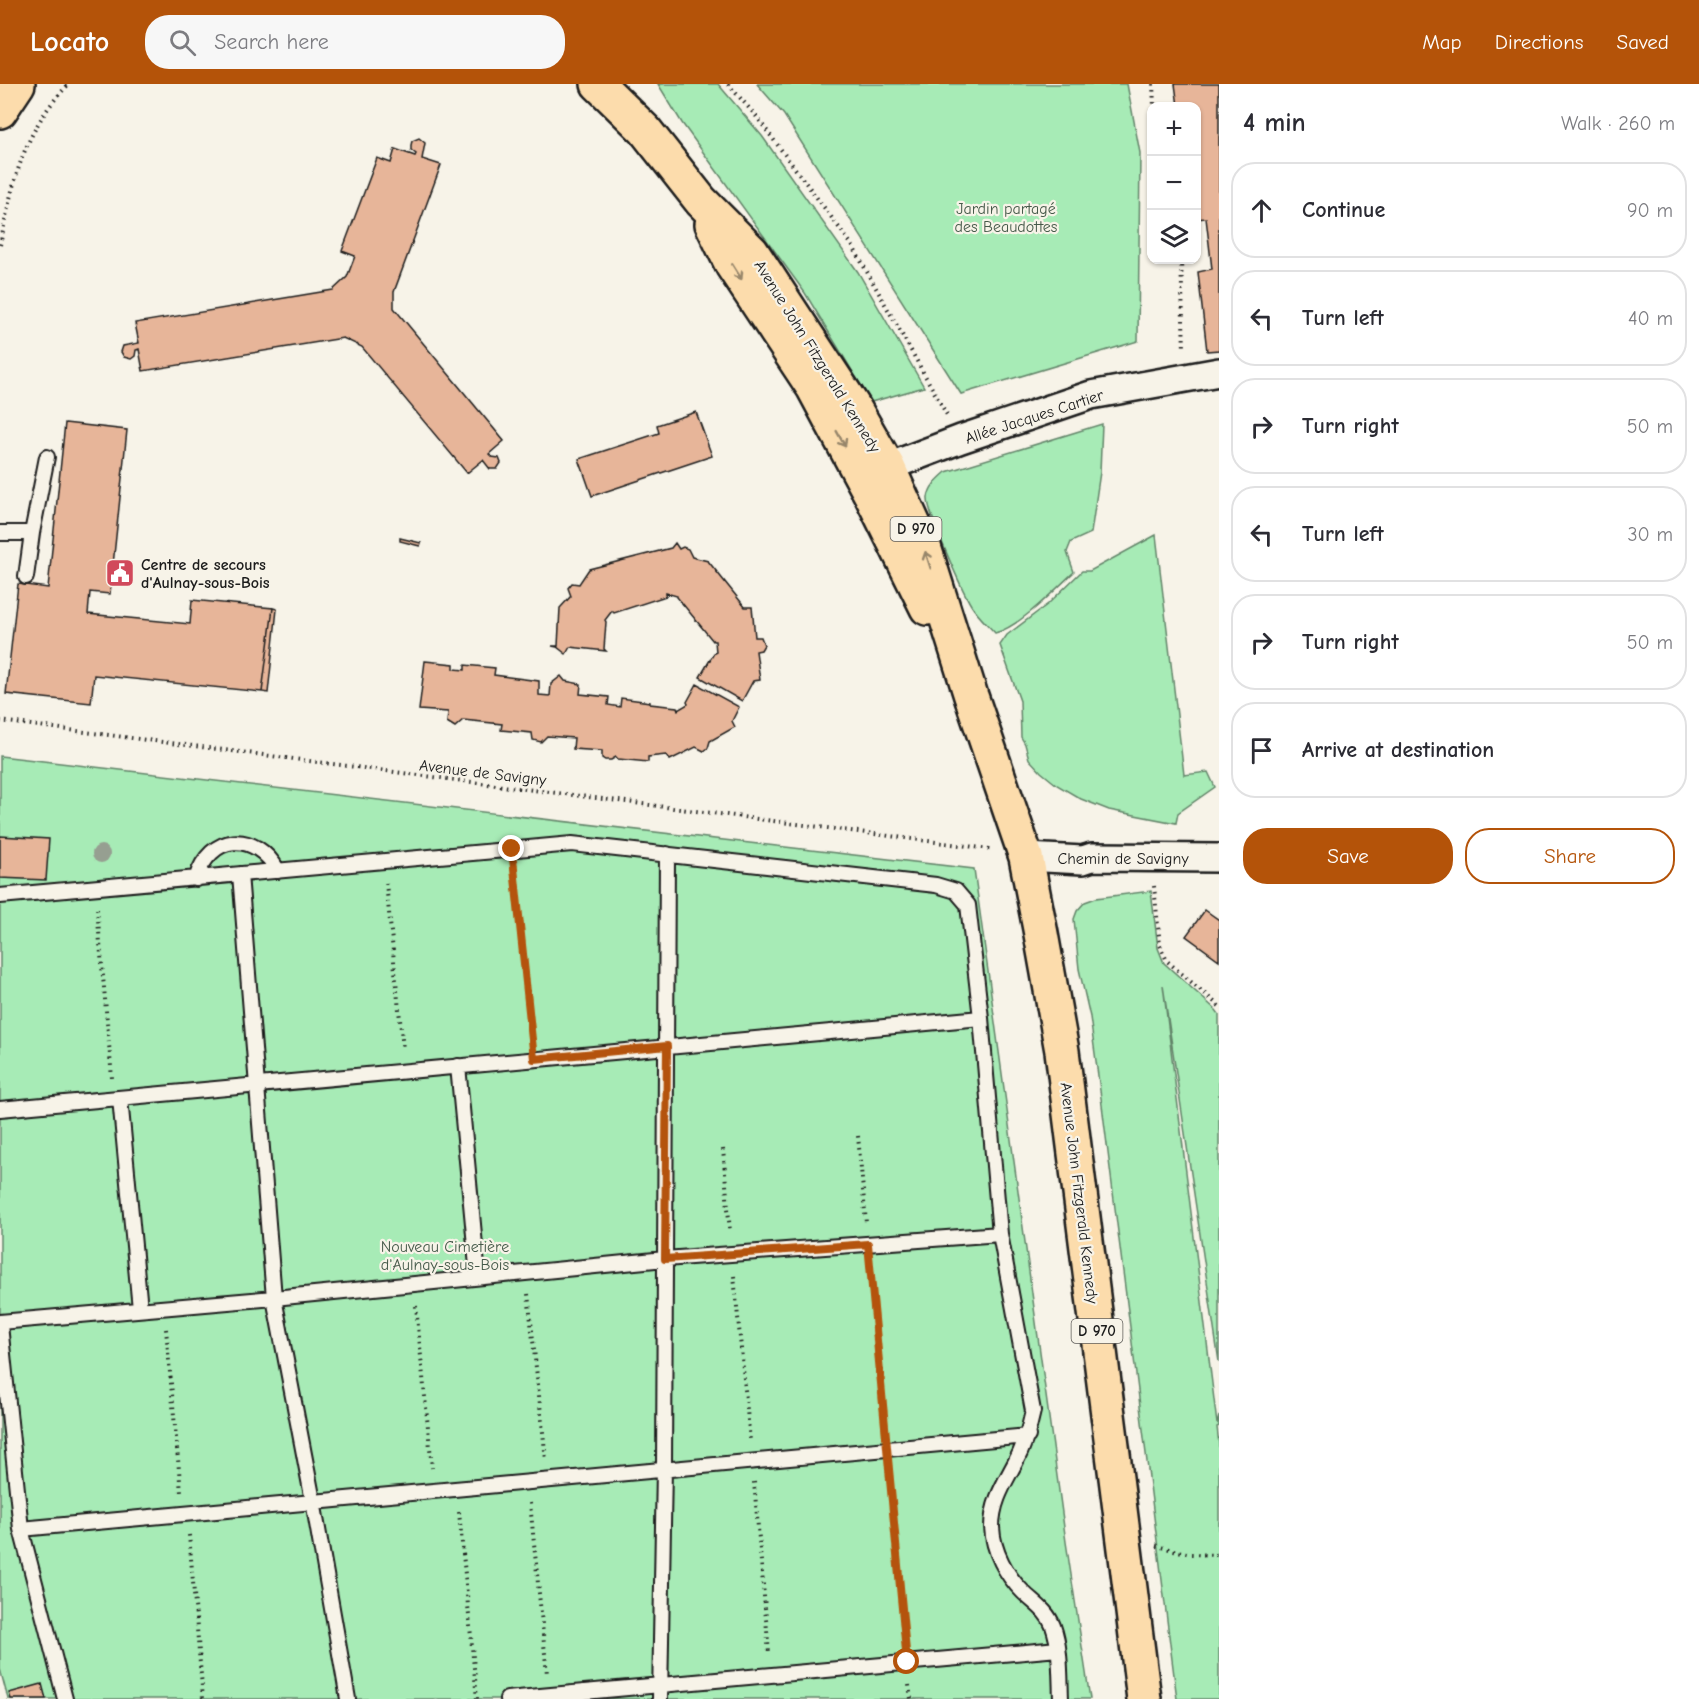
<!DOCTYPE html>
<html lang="en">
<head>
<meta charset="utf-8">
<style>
	body { margin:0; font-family:"Comic Neue",sans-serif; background:#f7f7f7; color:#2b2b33 }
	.controls { position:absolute; right:18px; top:18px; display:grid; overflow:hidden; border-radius:12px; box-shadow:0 2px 4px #0004 }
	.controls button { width:54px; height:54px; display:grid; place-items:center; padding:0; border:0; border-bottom:2px solid #e1e1e2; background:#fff; color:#2b2b33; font:30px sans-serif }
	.stop { position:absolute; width:18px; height:18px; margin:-14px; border:4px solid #b45309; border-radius:50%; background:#fff }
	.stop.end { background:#b45309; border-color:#fff; box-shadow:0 2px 6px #0008 }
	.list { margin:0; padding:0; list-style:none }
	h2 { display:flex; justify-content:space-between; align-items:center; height:78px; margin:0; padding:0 24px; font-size:26px }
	h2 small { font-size:20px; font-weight:400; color:#7c7c81 }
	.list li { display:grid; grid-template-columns:39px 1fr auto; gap:18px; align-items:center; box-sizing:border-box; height:96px; margin:0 12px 12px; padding:0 12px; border:2px solid #e1e1e2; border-radius:24px }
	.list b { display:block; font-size:22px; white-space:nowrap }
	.list em { font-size:20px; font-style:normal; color:#7c7c81 }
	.actions { display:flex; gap:12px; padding:18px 24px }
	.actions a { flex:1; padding:14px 0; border:2px solid #b45309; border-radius:24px; text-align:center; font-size:21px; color:#b45309 }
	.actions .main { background:#b45309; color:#fff }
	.icon { flex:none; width:33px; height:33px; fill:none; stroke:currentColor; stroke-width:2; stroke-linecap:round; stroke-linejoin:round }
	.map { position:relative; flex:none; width:1219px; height:1615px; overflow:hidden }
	header { display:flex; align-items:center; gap:36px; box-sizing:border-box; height:84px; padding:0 30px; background:#b45309; color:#fff }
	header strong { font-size:28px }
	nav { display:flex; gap:33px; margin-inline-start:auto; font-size:21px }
	.search { width:420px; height:54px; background:#f7f7f7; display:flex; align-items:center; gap:15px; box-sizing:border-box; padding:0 21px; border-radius:24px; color:#7c7c81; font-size:22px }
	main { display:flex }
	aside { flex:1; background:#fff }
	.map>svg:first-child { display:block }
	.green { fill:#a7ebb6; stroke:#628469; stroke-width:1.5 }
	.building { fill:#e7b599; stroke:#1c1c1c; stroke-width:1.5 }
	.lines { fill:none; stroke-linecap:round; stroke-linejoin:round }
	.lane-casing { stroke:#1c1c1c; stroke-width:18 }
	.street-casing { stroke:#1c1c1c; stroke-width:32 }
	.primary-casing { stroke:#1c1c1c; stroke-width:38 }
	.path { stroke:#1c1c1c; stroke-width:4; stroke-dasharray:1.5 4.5; stroke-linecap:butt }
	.lane { stroke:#f7f3e8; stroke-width:14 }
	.street { stroke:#f7f3e8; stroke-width:27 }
	.primary { stroke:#fcdcac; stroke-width:33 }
	.tree { fill:#969f91 }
	.oneway { stroke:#97866b }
	.route { stroke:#b45309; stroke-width:8 }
	.labels { text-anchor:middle; stroke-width:4.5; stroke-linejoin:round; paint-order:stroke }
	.shield { fill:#f7f3e8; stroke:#5e5c59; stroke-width:1.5 }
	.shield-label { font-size:15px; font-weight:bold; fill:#1c1c1c }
	.park-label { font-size:16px; fill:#465a4a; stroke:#f7f3e8 }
	.street-label { font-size:16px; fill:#1c1c1c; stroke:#f7f3e8 }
	.poi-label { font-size:16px; font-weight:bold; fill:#1c1c1c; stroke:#f7f3e8; text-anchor:start }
</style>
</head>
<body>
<header>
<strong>Locato</strong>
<div class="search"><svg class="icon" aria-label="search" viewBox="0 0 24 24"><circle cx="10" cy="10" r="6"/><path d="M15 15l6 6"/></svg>Search here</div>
<nav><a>Map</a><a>Directions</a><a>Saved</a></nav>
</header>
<main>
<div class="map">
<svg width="1219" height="1615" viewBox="0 0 1219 1615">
	<rect width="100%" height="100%" fill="#f7f3e8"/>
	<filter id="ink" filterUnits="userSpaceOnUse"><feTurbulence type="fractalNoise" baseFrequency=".0167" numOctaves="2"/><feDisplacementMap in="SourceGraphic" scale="12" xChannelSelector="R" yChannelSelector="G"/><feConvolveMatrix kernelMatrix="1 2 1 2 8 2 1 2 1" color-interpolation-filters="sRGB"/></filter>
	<g filter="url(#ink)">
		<!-- green -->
		<path class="green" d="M658 0H718L762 52 858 188 924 303 871 318 805 209 682 39Z
			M757 0H1127L1140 69 1138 257 961 310 784 31Z
			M1102 340 1100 388 1091 449 1071 458 1067 468 1074 488C1056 505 1018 544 995 549 987 540 977 531 971 521 962 506 927 428 928 414 929 403 938 395 946 388Z
			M1156 451 1184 691 1208 688 1215 703 1178 729 1176 739 1109 726 1081 715 1057 701 1041 688 1029 675 1025 660 1021 653 1020 617 1000 561 1007 551 1048 520 1082 487H1090Z
			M0 672 974 785 1066 1458 1090 1615H8L0 1585Z
			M1151 807 1158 864 1164 879 1216 926 1219 930V1278L1163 901 1217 1340 1219 1332V1342L1217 1343 1219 1361V1615H1177L1102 1021 1090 933 1079 885 1074 835 1077 827 1085 818 1096 814Z"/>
		<!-- building -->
		<path class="building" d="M1175 0H1219V266L1207 267 1198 188 1212 185 1206 134 1196 135V22H1178Z
			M419 54 425 59 422 75 441 81 394 208V224L504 357 489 370 492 373 499 374 501 379 497 385H490L483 376 467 389 362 263 343 254 143 287 139 265 136 266 135 272 131 275 124 273 121 268 123 262 139 259 135 239 333 206 347 193 355 172 342 167 377 74 391 79 395 65 415 72 416 70 411 66V61L412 57Z
			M696 328 712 372 592 412 579 375 659 349 657 341Z
			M65 339 127 346 110 510 90 508 88 530 190 540 192 516 273 524 262 608 94 591 91 619 6 610 18 500 48 504Z
			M400 454 421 459 420 462 400 457Z
			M675 459 679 465 683 463 688 465 692 473 708 477 745 523H752L755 553H761L764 561 761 566 756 567 760 596 753 597 742 617 700 593 714 569 716 568 715 557H713L677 513V512L666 509V512L614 529 612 527 605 536 606 538 604 565 606 567 570 563 566 570 557 563 552 562H558L560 524 571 512 568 504 572 499 579 500 589 485 671 464Z
			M273 524 277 525 268 609 262 608Z
			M425 577 454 580V585L465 586V581L495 584 494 591 539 597V611L550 612 551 600 561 592 565 597 581 600 580 610 609 613 608 621 620 623 621 614 650 618V620L677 623 678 626 688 620 687 618 697 600 739 623 732 637 735 643 710 657 708 664 704 667 696 663 670 676 666 671 648 673V678L618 675 616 673 611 676H605L602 674V667L573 665 574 654 547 652 541 658 533 656 532 649 501 646 502 640 463 636 455 643 447 638 448 628 419 626Z
			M0 752 49 755 46 796 0 794Z
			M1205 826 1219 836V876L1186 852Z
			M42 1600 46 1615H11L9 1609Z"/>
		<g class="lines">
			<!-- lane casing -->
			<g class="lane-casing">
				<path id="lane" d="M0 449H32L47 373
					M26 493 32 449
					M240 790 274 1214 313 1417 348 1615
					M196 795C210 749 255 746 278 787
					M0 812 572 760 936 801 956 807 968 821 981 934 1000 1150 1033 1327C1029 1346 1024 1363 1015 1379 1004 1400 992 1418 992 1443 993 1467 1006 1491 1023 1508 1034 1519 1047 1526 1053 1542 1061 1564 1060 1592 1061 1615
					M458 982 478 1193
					M120 1014 140 1225
					M0 1025 981 934
					M0 1238 274 1214 665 1175 1000 1150
					M0 1241 21 1445 65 1615
					M21 1445 1028 1352
					M507 1615 1058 1565
					M660 1615 664 1384 667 770"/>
			</g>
			<!-- street casing -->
			<g class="street-casing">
				<path id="street" d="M888 383 961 355 1091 311 1219 288
					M1026 773 1083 776 1092 773 1219 774"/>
			</g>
			<!-- primary casing -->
			<g class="primary-casing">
				<path id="primary" d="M598 0 645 46 701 117 752 168 853 322 888 383 924 463 971 612 1026 773 1041 850 1062 967 1144 1615
					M0 27 18 0
					M712 140 732 181 813 303 871 411 927 524"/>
			</g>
			<!-- path -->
			<path class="path" d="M728 0 756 32 852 161 947 331
				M1153 0 1154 22
				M0 161C13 99 22 47 69 0
				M1181 176 1184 265
				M0 637 990 765
				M514 787 532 955
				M386 799 403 965
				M1154 802 1160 861 1167 877 1219 922
				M97 825 112 994
				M858 1052 866 1139
				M723 1065 730 1148
				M870 1183 885 1342
				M734 1192 750 1357
				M528 1210 546 1376
				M416 1222 432 1384
				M166 1245 181 1408
				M889 1386 905 1558
				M754 1398 769 1569
				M530 1419 547 1590
				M459 1428 477 1615
				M189 1451 203 1615
				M1156 1462 1191 1470 1219 1471
				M909 1601 911 1615"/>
			<!-- lane -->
			<use href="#lane" class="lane"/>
			<!-- street -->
			<use href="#street" class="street"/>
			<!-- primary -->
			<use href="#primary" class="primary"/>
		</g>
		<!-- trees -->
		<circle class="tree" cx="101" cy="770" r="9"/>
		<!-- one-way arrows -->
		<defs><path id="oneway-shaft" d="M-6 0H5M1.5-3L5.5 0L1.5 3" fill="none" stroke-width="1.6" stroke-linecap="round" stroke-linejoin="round" transform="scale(1.5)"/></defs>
		<g class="oneway">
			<use href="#oneway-shaft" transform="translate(737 188) rotate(58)"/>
			<use href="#oneway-shaft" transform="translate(841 355) rotate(61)"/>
			<use href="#oneway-shaft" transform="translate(928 476) rotate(-108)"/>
		</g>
	</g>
	<g class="lines" filter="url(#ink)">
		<!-- route -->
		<path class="route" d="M512 765 534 975 667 962 665 1175 868 1160 907 1578"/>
	</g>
	<!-- icons -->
	<defs>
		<g id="civic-square" transform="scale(1.5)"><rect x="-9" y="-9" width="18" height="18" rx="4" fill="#d1495b" stroke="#f7f3e8"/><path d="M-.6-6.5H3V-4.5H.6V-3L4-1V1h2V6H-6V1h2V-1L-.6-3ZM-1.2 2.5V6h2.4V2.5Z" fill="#fff"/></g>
	</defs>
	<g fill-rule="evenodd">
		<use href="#civic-square" x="120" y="489"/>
	</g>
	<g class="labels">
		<!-- shield labels -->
		<g class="shield">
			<rect x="890.5" y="433" width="51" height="24" rx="4.5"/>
			<rect x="1071.5" y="1235" width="51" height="24" rx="4.5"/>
		</g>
		<g class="shield-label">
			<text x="916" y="450">D 970</text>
			<text x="1097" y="1252">D 970</text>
		</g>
		<!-- park labels -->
		<g class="park-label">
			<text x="1006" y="130">Jardin partagé<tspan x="1006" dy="18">des Beaudottes</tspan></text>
			<text x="445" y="1168">Nouveau Cimetière<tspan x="445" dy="18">d'Aulnay-sous-Bois</tspan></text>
		</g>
		<!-- street labels -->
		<g class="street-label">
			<text transform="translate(818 272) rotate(58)" y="6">Avenue John Fitzgerald Kennedy</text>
			<text transform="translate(1034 332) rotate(-18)" y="6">Allée Jacques Cartier</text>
			<text transform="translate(483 688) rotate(7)" y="6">Avenue de Savigny</text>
			<text x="1123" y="780">Chemin de Savigny</text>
			<text transform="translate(1080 1109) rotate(83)" y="6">Avenue John Fitzgerald Kennedy</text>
		</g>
		<!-- poi labels -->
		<g class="poi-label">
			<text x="141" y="486">Centre de secours<tspan x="141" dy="18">d'Aulnay-sous-Bois</tspan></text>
		</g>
	</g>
</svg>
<div class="controls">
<button>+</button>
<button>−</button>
<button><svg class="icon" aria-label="layers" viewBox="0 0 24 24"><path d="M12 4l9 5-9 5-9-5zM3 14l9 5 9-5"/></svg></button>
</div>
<div class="stop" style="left:907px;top:1578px"></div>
<div class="stop end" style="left:512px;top:765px"></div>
</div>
<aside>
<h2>4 min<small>Walk · 260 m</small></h2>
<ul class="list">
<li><svg class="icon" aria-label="ahead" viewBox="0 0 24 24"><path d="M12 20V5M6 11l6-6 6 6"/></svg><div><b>Continue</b></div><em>90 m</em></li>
<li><svg class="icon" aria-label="left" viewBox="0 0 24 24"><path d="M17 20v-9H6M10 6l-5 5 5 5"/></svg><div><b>Turn left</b></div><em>40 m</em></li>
<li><svg class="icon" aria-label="right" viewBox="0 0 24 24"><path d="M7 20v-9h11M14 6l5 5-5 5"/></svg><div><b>Turn right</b></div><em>50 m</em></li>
<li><svg class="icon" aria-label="left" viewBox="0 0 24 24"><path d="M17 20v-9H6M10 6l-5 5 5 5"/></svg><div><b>Turn left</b></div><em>30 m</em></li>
<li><svg class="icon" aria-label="right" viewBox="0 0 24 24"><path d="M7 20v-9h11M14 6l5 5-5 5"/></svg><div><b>Turn right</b></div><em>50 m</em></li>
<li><svg class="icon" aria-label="arrive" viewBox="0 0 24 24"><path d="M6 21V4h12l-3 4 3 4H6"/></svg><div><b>Arrive at destination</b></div></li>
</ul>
<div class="actions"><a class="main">Save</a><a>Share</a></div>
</aside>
</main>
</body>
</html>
